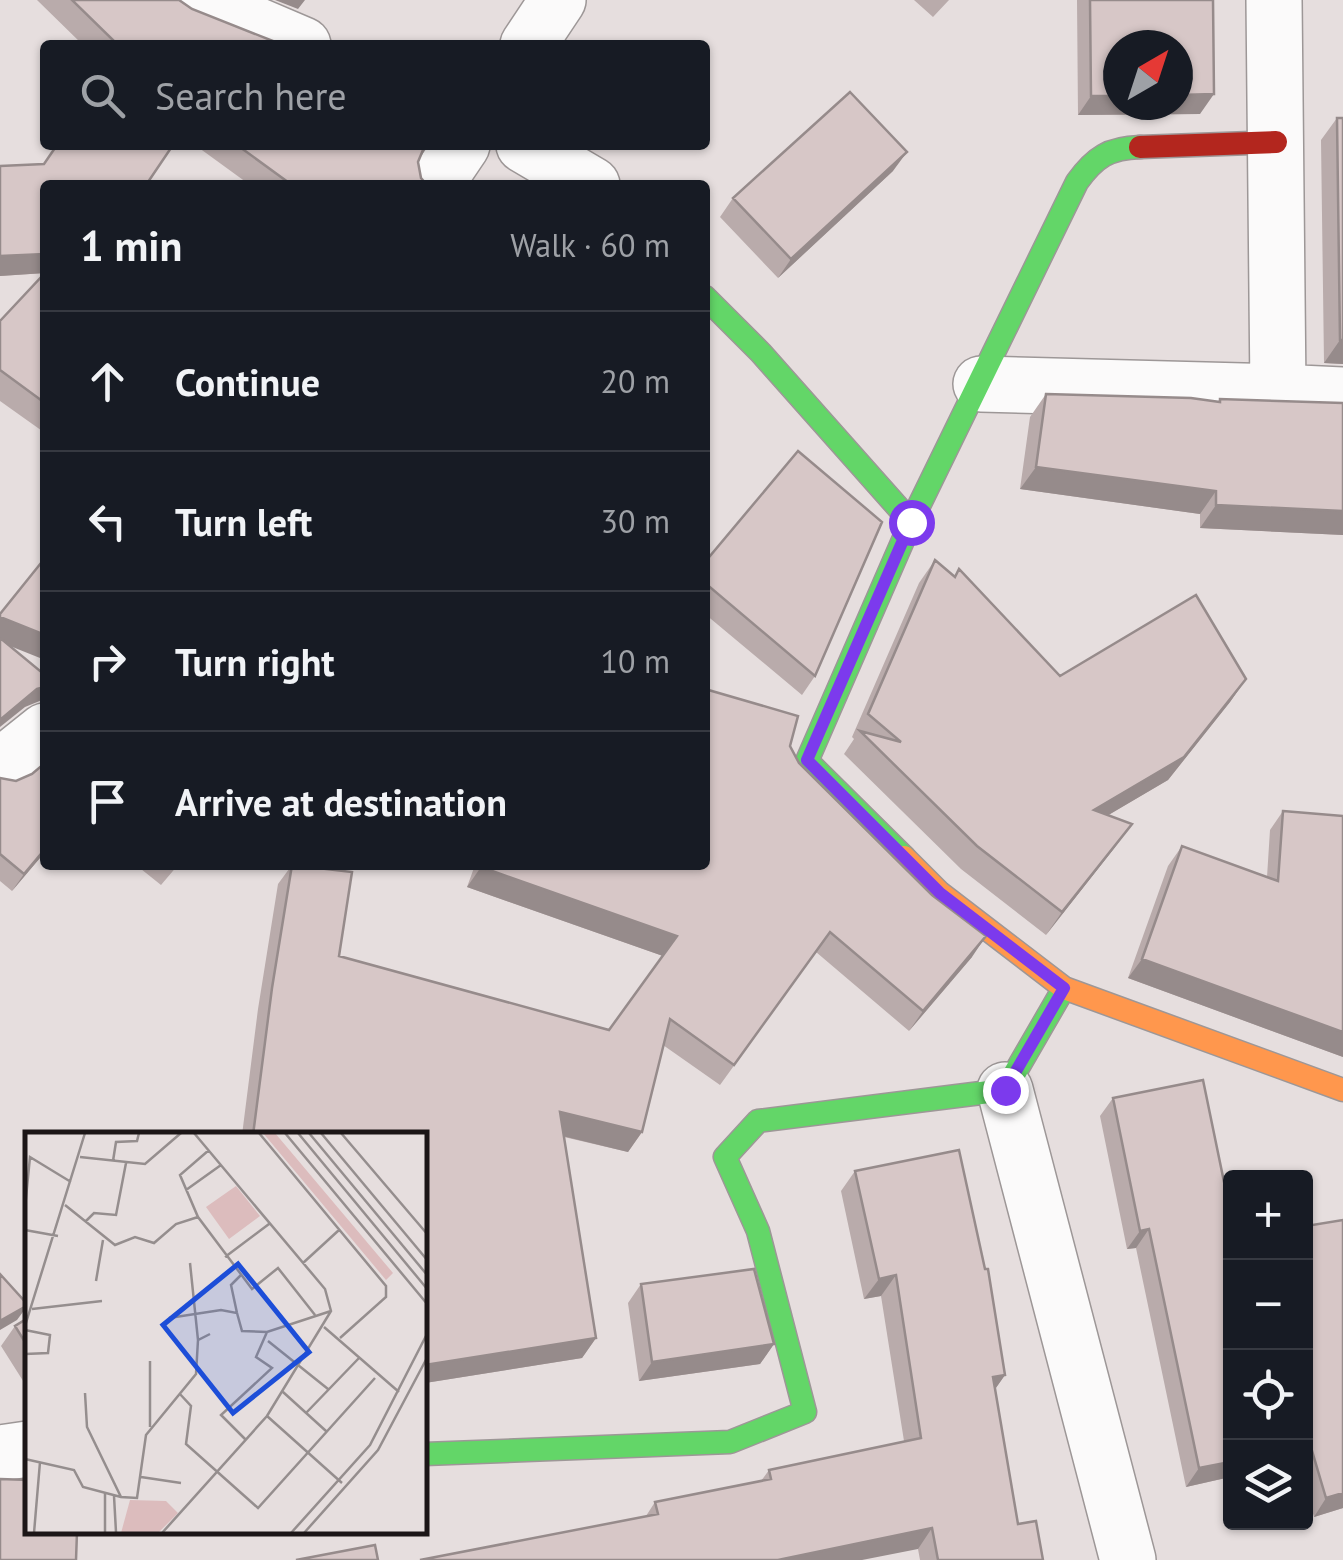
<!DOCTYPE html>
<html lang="en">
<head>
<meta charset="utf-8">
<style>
	body { margin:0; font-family:"PT Sans",sans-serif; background:#20242c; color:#f1f3f6 }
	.controls { position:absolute; right:30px; bottom:30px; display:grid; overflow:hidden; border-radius:10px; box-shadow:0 2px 8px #0004 }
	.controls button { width:90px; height:90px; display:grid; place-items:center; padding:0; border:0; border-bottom:2px solid #363941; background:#171b24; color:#f1f3f6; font:50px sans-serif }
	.compass { position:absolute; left:1103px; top:30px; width:90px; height:90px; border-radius:50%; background:#171b24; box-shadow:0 2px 8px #0004; rotate:39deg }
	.stop { position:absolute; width:30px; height:30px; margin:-22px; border:8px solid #7c3aed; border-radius:50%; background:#fff }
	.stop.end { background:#7c3aed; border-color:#fff; box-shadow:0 2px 10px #0008 }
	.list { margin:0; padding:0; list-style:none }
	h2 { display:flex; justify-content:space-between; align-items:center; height:130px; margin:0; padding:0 40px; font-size:42px }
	h2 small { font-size:32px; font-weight:400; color:#9ea1a6 }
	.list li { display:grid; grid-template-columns:65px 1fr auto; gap:30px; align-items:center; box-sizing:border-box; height:140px; padding:0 40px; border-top:2px solid #363941 }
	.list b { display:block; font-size:38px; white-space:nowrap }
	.list em { font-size:32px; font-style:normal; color:#9ea1a6 }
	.icon { flex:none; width:55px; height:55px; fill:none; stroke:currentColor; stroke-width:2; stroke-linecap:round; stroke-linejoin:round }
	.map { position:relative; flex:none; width:1343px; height:1560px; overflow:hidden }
	.search { position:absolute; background:#171b24; box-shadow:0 2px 8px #0004; left:40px; top:40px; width:670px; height:110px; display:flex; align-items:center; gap:25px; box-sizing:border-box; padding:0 35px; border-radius:10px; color:#9ea1a6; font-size:38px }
	.panel { position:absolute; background:#171b24; box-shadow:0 2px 8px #0004; left:40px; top:180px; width:670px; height:690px; border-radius:10px }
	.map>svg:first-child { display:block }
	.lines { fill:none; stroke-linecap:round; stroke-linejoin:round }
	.street-casing { stroke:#9d9797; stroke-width:58 }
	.fast-casing { stroke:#9d9797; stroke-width:25 }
	.slow-casing { stroke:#9d9797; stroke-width:25 }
	.jam-casing { stroke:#9d9797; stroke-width:25 }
	.street { stroke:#fbfafa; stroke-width:55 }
	.fast { stroke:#63d668; stroke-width:22 }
	.slow { stroke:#ff974d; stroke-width:22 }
	.jam { stroke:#b3261e; stroke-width:22 }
	.wall { fill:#b9abab }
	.shaded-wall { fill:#968b8b }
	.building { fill:#d7c7c7; stroke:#968b8b; stroke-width:2.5 }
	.route { stroke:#7c3aed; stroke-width:12 }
	.inset-road { fill:none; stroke:#958e8e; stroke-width:2.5 }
	.view { fill:#1d4ed8; fill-opacity:0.15; stroke:#1d4ed8; stroke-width:5 }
	.inset-edge { fill:none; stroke:#1c1617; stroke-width:5 }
</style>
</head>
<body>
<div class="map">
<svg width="1343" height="1560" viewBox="0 0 1343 1560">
	<rect width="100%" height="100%" fill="#e6dede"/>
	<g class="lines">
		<!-- street casing -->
		<g class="street-casing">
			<path id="street" d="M188 0 235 16 303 45
				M1274 0 1278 392 1343 395
				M528 45 558 0
				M524 145 592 185
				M435 185 462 145
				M981 384 1278 392
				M0 767 45 731
				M1005 1090 1128 1560
				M0 1453 28 1449"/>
		</g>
		<!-- fast casing -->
		<g class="fast-casing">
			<path id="fast" d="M705 297 761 353 911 522 807 761 904 857
				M911 522 1077 182C1095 157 1109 148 1140 147
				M425 1454 730 1442 805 1412 758 1231 725 1157 758 1121 1005 1090 1064 988"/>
		</g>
		<!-- slow casing -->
		<g class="slow-casing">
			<path id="slow" d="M904 857 940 893 1064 988 1343 1090"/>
		</g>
		<!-- jam casing -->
		<g class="jam-casing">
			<path id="jam" d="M1140 147 1276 142"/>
		</g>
		<!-- street -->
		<use href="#street" class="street"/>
		<!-- fast -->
		<use href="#fast" class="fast"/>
		<!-- slow -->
		<use href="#slow" class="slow"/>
		<!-- jam -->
		<use href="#jam" class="jam"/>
	</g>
	<!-- wall -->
	<path class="wall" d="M37 0H179L192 9 283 45H83Z
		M914 0H949L933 17Z
		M1077 0H1213L1200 114 1078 115Z
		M1337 118 1343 364 1324 363 1321 140Z
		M195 145H425L418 162 421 178 427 185H250Z
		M44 164 45 185V433L0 401V321L45 273 0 276Z
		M893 171 778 278 720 217 733 198Z
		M1046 394 1218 402 1220 399 1343 403V535L1200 528V514L1020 489 1030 417Z
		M935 560 1060 676 1246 679 1230 702 1168 780 1108 815 1115 847 1046 935 961 869 844 754 854 739 852 737 919 583Z
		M705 562 815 676 802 695 705 614Z
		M790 746 799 763 972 957 909 1031 816 952 720 1085 663 1045 642 1132 628 1152 564 1137 596 1338 582 1358 425 1383V1135H242L258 1009 278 884 292 865 339 956 609 1030 663 956 467 887 475 865H705Z
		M45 763V852L12 891 0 881V778L16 781 32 774Z
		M1283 811 1343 1057 1128 978 1168 866 1182 846 1267 877 1270 830Z
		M136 865H178L161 885Z
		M1113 1098 1230 1211V1477L1186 1487 1136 1248 1127 1249 1100 1116Z
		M855 1171 1005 1375 995 1389 1018 1524 1043 1560H920L918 1549 646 1516 655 1502 761 1481 769 1470 904 1441 881 1296 864 1299 841 1191Z
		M1306 1226 1343 1508 1314 1517 1306 1490Z
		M641 1284 774 1344 760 1364 639 1381 628 1303Z
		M28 1318V1384H25L1 1346 15 1326Z"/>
	<!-- shaded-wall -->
	<path class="shaded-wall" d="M275 0H305L298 9Z
		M1214 94 1200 114 1078 115 1091 96H1118V105H1178V95Z
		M907 152 893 171 778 278 791 259Z
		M45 254V273L0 276V256Z
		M1340 340H1343V364L1324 363Z
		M1036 467 1216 491 1200 514 1020 489Z
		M1216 505 1343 511V535L1200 528Z
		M0 617 45 635V660L0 642Z
		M1246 679 1230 702 1168 780 1078 833 1094 810Z
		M45 687V697L42 700 25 707 0 727V720L37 689Z
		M1132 824 1115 847 1046 935 1062 912Z
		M45 849V852L12 891 24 874Z
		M481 867 677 936 663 956 467 887Z
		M986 936 972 957 909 1031 923 1011Z
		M1142 959 1343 1032V1057L1128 978Z
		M560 1112 642 1132 628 1152 546 1132Z
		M1149 1229 1136 1248 1127 1249 1140 1231Z
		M896 1275 881 1296 864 1299 879 1279Z
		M28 1305 17 1320 0 1330V1321Z
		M596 1338 582 1358 425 1383V1365Z
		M774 1344 760 1364 639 1381 652 1362Z
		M1005 1375 991 1395 993 1377Z
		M1230 1462V1477L1186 1487 1199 1468Z
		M1343 1493V1508L1314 1517 1326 1498Z
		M932 1528 918 1549 862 1560H778Z"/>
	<!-- building -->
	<path class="building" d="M72 0H179L192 9 283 45H118Z
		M1090 0H1213L1214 94 1178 95V45H1118V96H1091Z
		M850 92 907 152 791 259 733 198Z
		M1337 118H1343V340H1340Z
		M57 145H173L146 185H45V254L0 256V166L44 164Z
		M237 145H425L418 162 421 178 427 185H292Z
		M45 273V403L0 370V321Z
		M1046 394 1191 398 1220 402V399L1343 403V511L1216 505V491L1036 467Z
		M798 451 882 522 815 676 705 583V562Z
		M45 558V635L0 617V614Z
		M935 560 955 577 959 569 1060 676 1196 595 1246 679 1184 757 1094 810 1132 824 1062 912 977 846 860 731 901 742 868 714Z
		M0 638 45 675V687L37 689 0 720Z
		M705 689 798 716 790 746 799 763 932 895 986 936 923 1011 830 932 734 1065 670 1019 642 1132 560 1112 596 1338 425 1365V1135H253L272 988 292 865 352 872 339 956 609 1030 677 936 481 867 482 865H705Z
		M45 763V849L24 874 0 854V778L16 781 32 774Z
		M1283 811 1343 816V1032L1142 959 1182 846 1278 881Z
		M1203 1080 1230 1211V1462L1199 1468 1149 1229 1140 1231 1113 1098Z
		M959 1150 985 1269H988L1005 1375 993 1377 1018 1524 1036 1521 1043 1560H938L932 1528 778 1560H420L658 1514 655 1502 771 1479 769 1470 921 1438 896 1275 879 1279 855 1171Z
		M1343 1220V1493L1326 1498 1310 1444 1306 1445V1226Z
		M754 1269 774 1344 652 1362 641 1284Z
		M0 1274 28 1305 0 1321Z
		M28 1318V1347L15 1326Z
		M0 1479 28 1480V1532H77L76 1560H0Z
		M375 1545 378 1560H296Z"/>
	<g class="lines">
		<!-- route -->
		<path class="route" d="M911 522 807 760 940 893 1064 988 1005 1090"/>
	</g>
	<!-- overview -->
	<g transform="translate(25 1132)">
		<rect width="402" height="402" fill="#e6dede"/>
		<path d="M238 1H250L368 141 361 148ZM211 54 235 84 204 107 181 75ZM105 368 141 369 153 381 133 401H96Z" fill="#dcbcbd"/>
		<path class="inset-road" d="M234 1 361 154V165L315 206M260 1 403 173M273 1 403 158M284 1 403 144M296 1 403 129M316 1 403 103M184 18 155 43 173 85 227 157 253 136 290 183M55 25 120 32 156 1M88 29 91 10 112 9 114 1M161 58 196 33M40 73 90 113 110 105 129 111 151 92 173 85M0 76 5 25 46 50M61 89 69 81 91 83 101 31M0 98 33 104M200 125 244 92M165 131 173 208 185 202M278 131 314 98M71 149 78 108M7 177 77 169M212 181 206 153 216 143M144 186 196 178 212 181 217 199 242 200 306 179M0 194 60 1M299 195 374 260M0 198 25 203 23 221 0 222M243 209 303 257M125 229V295M258 260 301 299M60 261 62 295 96 365 112 366 121 303 171 242 173 208M154 261 166 274 161 312 233 376 350 246M281 281 334 226M242 284 317 351M221 308 196 283 247 236 231 225 242 200M0 327 49 338 58 355 96 365M116 345 156 351M80 361V401M89 364 91 400M9 401 15 330M137 401 242 284 306 179 300 157 169 1M266 401 345 313 403 200M279 401 353 318 403 224"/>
		<path class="view" d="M213 132 284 220 208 281 138 193Z"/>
		<rect width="402" height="402" class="inset-edge"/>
	</g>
</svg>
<div class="controls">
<button>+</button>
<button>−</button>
<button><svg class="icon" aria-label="locate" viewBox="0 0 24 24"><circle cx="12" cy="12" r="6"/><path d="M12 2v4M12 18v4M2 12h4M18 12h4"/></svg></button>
<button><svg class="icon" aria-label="layers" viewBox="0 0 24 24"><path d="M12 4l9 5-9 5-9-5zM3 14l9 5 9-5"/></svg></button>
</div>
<svg class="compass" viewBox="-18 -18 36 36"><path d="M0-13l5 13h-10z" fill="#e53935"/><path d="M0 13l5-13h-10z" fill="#9ea1a6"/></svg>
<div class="stop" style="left:911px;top:522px"></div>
<div class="stop end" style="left:1005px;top:1090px"></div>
<div class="search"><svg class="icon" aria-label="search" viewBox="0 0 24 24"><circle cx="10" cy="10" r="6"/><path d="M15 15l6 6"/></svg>Search here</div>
<section class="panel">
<h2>1 min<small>Walk · 60 m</small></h2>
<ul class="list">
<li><svg class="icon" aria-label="ahead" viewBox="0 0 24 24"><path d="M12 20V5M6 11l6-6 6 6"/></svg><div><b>Continue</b></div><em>20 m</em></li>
<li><svg class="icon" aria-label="left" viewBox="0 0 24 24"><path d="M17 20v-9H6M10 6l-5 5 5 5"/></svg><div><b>Turn left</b></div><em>30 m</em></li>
<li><svg class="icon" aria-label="right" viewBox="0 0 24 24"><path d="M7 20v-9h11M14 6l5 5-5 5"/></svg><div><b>Turn right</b></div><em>10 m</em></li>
<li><svg class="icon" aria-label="arrive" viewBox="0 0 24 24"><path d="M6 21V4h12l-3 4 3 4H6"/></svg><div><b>Arrive at destination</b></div></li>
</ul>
</section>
</div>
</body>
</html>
